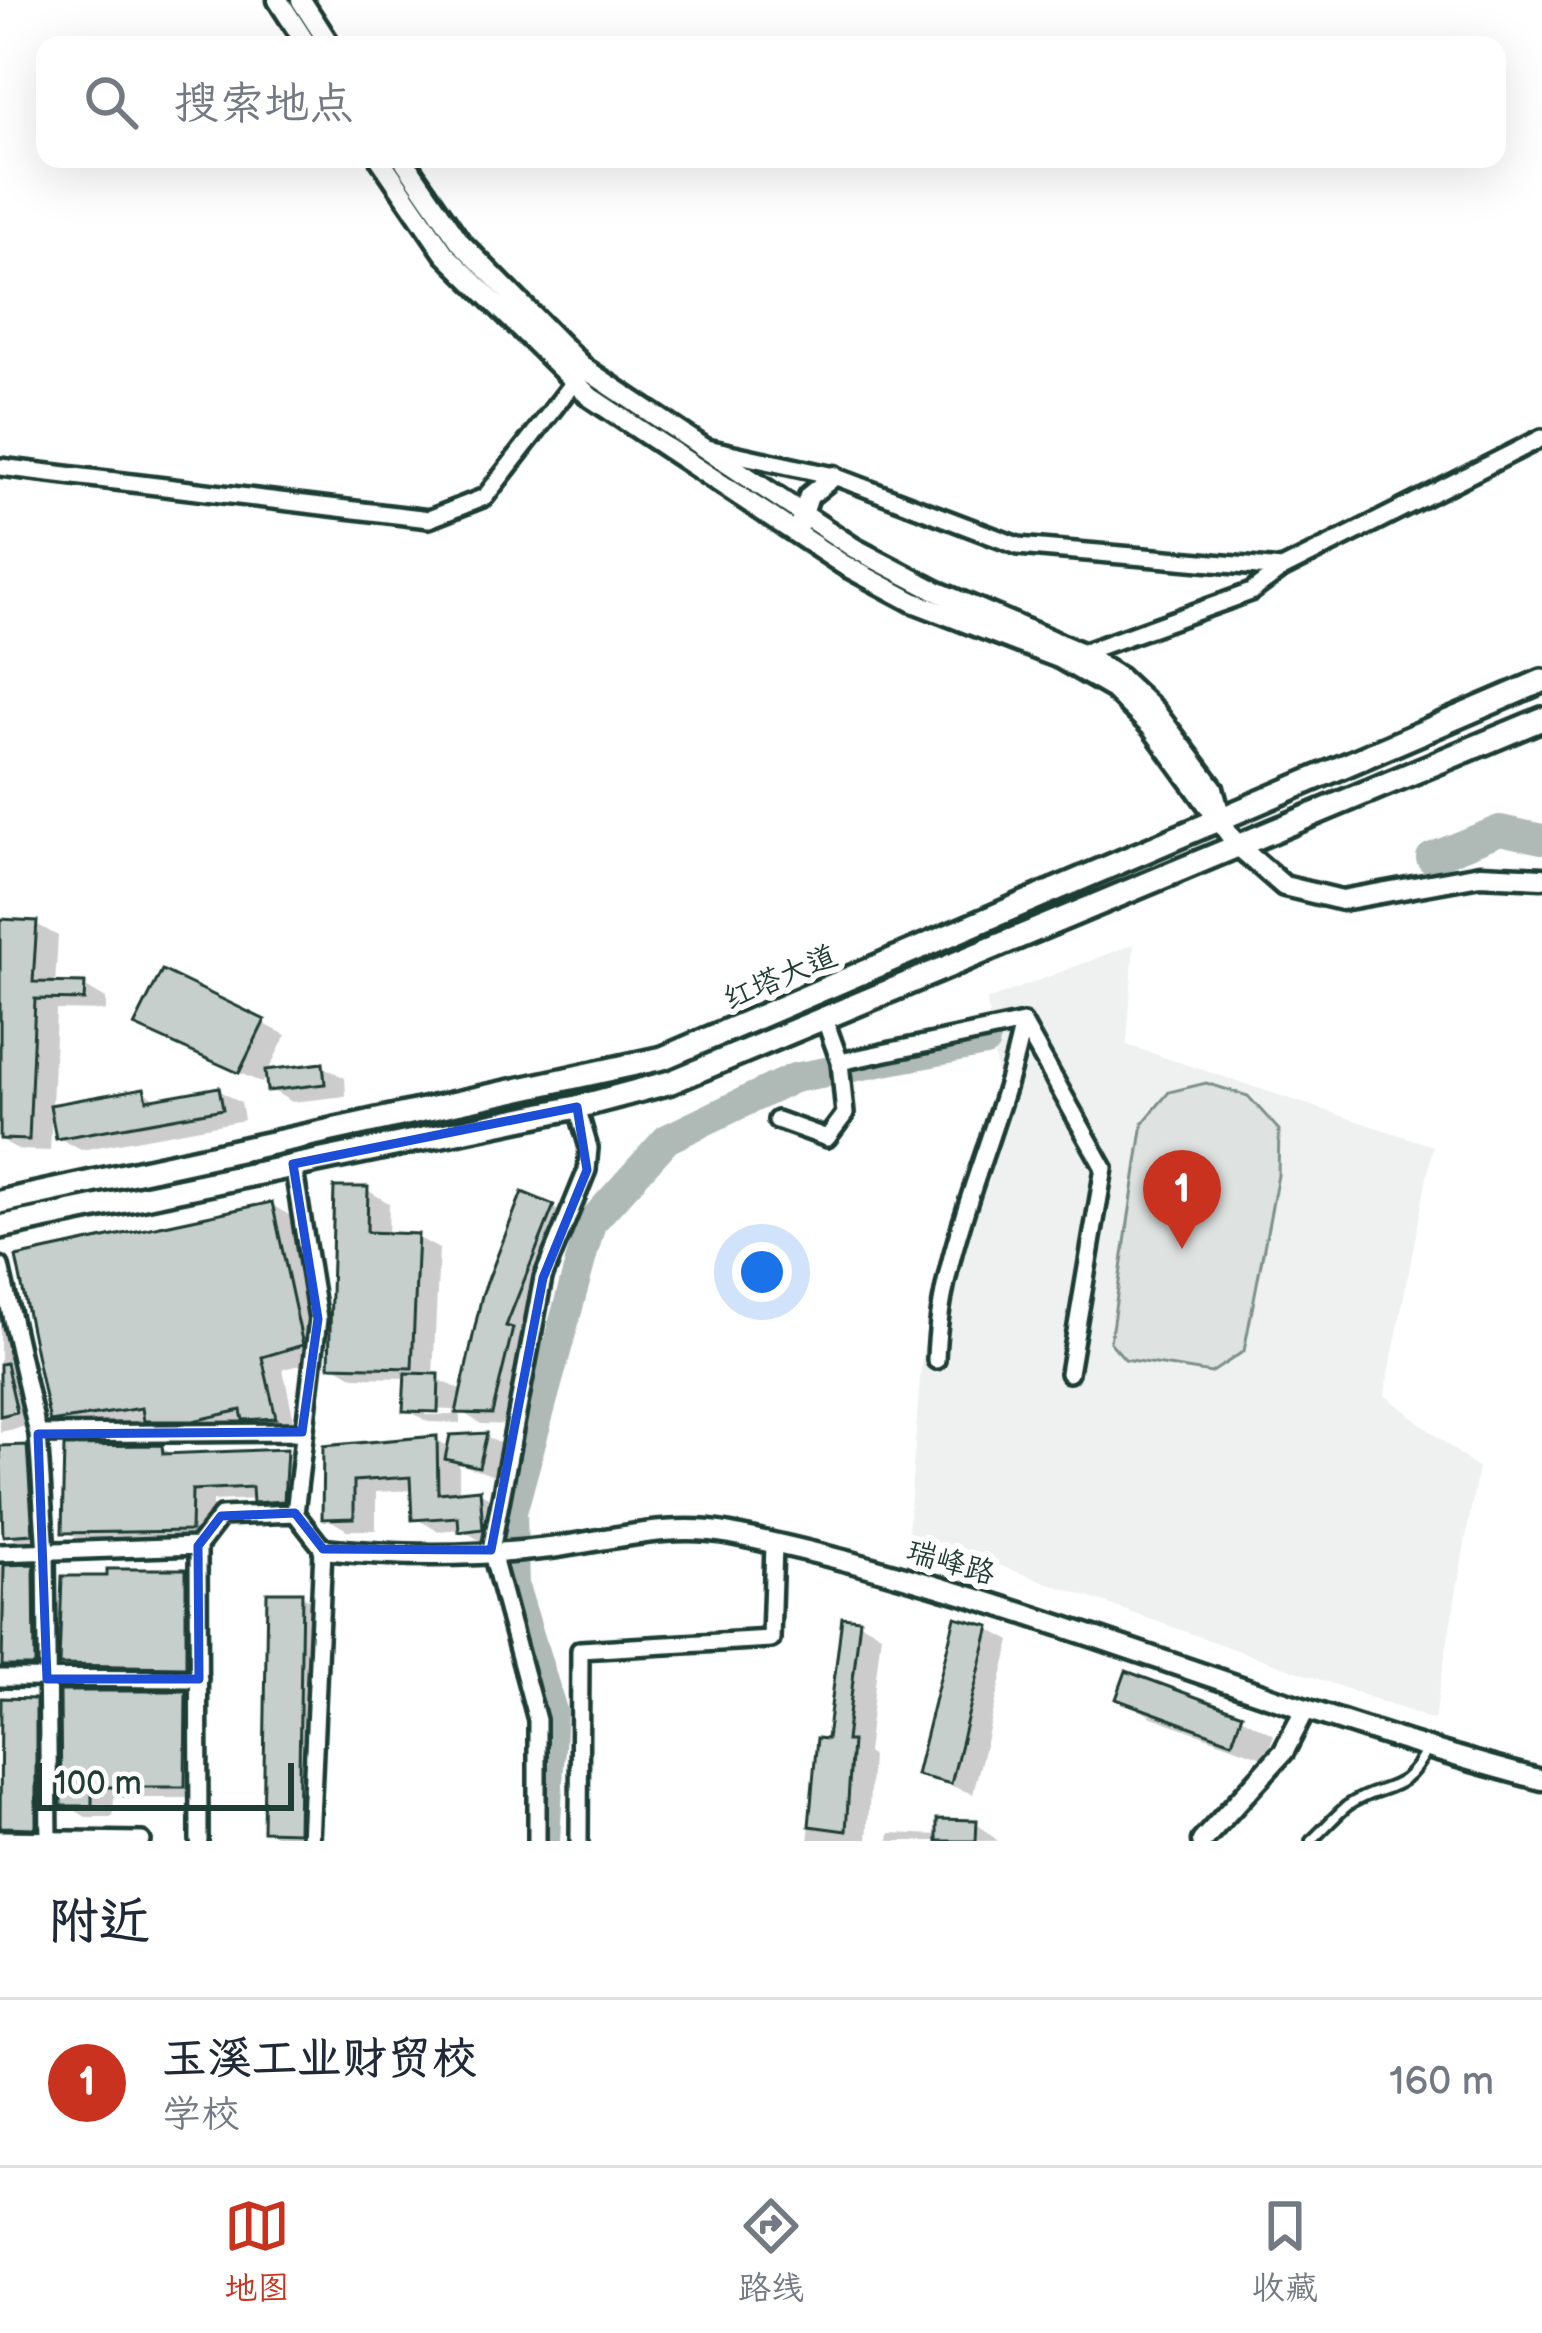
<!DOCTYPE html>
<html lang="zh">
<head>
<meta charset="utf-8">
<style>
	body { margin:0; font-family:"Balsamiq Sans","LXGW WenKai TC",sans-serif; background:#f2f2f3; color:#1f2937 }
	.scale { position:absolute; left:36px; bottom:30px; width:258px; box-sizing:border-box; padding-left:12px; border:6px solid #1f3d34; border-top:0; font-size:33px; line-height:42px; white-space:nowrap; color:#1f3d34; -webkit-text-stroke:9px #fff; paint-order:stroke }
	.you { position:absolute; left:762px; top:1272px; width:42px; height:42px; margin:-30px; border:9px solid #fff; border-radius:50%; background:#1a73e8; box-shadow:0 0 0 18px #1a73e833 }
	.badge { display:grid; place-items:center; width:78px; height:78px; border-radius:50%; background:#c8321e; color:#fff; font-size:39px; font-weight:700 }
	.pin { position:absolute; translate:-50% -99px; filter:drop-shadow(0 3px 6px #0008) }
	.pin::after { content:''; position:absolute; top:63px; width:42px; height:36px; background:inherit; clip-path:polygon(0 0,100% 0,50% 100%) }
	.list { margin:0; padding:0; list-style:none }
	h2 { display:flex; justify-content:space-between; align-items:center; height:156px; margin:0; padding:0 48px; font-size:51px }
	h2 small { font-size:39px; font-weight:400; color:#747a83 }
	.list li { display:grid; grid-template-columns:78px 1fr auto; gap:36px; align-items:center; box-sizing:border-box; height:168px; padding:0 48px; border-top:3px solid #e0e1e3 }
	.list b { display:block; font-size:45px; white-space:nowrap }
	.list p { margin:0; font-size:39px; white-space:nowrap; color:#747a83 }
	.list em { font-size:39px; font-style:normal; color:#747a83 }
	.icon { flex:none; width:66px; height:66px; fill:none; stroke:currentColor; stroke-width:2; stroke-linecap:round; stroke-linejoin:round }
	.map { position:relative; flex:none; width:1542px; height:1841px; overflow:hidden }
	.search { position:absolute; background:#fff; box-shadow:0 12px 48px #0002; left:36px; right:36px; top:36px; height:132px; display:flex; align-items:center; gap:30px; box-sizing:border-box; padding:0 42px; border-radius:24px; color:#747a83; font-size:45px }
	.sheet { height:324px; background:#fff }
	nav { display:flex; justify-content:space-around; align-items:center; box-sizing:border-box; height:168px; border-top:3px solid #e0e1e3; background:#fff; font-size:33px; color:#747a83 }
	nav a { display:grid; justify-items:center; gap:6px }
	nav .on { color:#c8321e }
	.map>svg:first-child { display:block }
	.built { fill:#eef1f0 }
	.pitch { fill:#dee3e2; stroke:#7e908b; stroke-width:3 }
	.shadow { fill:#0003; fill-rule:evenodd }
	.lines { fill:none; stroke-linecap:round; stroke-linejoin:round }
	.river { stroke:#afbab7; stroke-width:30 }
	.building { fill:#c7cfcc; stroke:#1f3d34; stroke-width:3 }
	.service-casing { stroke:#1f3d34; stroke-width:16 }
	.minor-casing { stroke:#1f3d34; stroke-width:24 }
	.tertiary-casing { stroke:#1f3d34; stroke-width:27 }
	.secondary-casing { stroke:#1f3d34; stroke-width:30 }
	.service { stroke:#fff; stroke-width:8 }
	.minor { stroke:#fff; stroke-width:15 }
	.tertiary { stroke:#fff; stroke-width:18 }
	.secondary { stroke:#fff; stroke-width:21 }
	.marked { fill:none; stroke:#1d4ed8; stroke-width:9; stroke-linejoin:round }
	.labels { text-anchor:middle; stroke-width:12; stroke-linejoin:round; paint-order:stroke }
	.street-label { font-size:30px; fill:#1f3d34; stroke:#fff }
</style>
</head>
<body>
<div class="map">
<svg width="1542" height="1841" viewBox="0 0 1542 1841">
	<rect width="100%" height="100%" fill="#fff"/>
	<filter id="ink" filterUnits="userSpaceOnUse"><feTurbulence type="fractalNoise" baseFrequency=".00833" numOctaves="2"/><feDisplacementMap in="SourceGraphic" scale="24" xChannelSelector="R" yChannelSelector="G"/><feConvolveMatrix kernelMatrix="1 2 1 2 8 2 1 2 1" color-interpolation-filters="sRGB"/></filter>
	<g filter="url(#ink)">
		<!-- built -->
		<path class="built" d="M1134 944 1127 1045 1433 1146 1385 1395 1478 1469 1434 1720 908 1533 922 1353 998 1084 987 1000Z"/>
		<!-- pitch -->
		<path class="pitch" d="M1206 1083 1248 1096 1279 1130 1278 1175 1244 1351 1211 1373 1125 1359 1110 1342 1143 1123 1169 1092Z"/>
		<!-- shadow -->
		<path class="shadow" d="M0 915V922L36 924 58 936 55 986H84L106 999V1011L56 1010 52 1108 144 1091 160 1101 218 1090 241 1103 244 1120 81 1150 59 1138 52 1112 50 1151 19 1150 0 1139Z
			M164 974 286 1035 262 1083 160 1037Z
			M322 1066 345 1078 346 1096 292 1102 270 1089Z
			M367 1190 389 1203 388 1236 417 1237 439 1249 433 1377 464 1391 553 1208 575 1220 527 1339 514 1425 481 1424 460 1411V1423L428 1422 406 1409 407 1378 354 1377 332 1364ZM425 1409 453 1410V1415H425Z
			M272 1205 294 1218 323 1360 283 1369 296 1430 268 1431 255 1424 217 1432H170L150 1422 74 1433 52 1420Z
			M0 1274 37 1424 0 1432Z
			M486 1436 508 1448 501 1478 459 1464V1494L479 1492 501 1504 505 1537 484 1543 461 1529 438 1531 415 1518 413 1490 376 1492V1530H347L325 1517 326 1449 436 1439 450 1448 453 1438Z
			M26 1448 48 1461 54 1545 28 1547 6 1534Z
			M162 1448 176 1456 287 1452 309 1464 306 1513 278 1514 256 1499 213 1501V1542L88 1544 65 1531Z
			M0 1566 33 1567 56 1580 57 1677 0 1678Z
			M185 1572 207 1585 208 1677 84 1676 62 1663Z
			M301 1595 323 1608 320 1841H286L266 1830Z
			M859 1622 881 1634 867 1753 872 1756 867 1841H808L820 1741 830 1742Z
			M989 1629 1011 1641 973 1794 919 1774Z
			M185 1694 207 1707 206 1798H114L113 1817H86L64 1804Z
			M1119 1698 1241 1717 1274 1735 1265 1758 1152 1717Z
			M35 1702 57 1714 58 1839 0 1837V1712Z
			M976 1823 998 1841H889L890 1833 940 1835Z"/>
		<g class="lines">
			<!-- river -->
			<path class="river" d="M1431 858 1500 830 1542 839
				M545 1841 552 1711 514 1586 512 1512 591 1223 667 1139 794 1078 985 1042"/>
		</g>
		<!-- building -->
		<path class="building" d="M0 919 37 921 33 982 85 983 84 1000 35 999 29 1140 0 1139Z
			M162 970 265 1020 239 1073 134 1026Z
			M323 1063 325 1084 267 1091 265 1070Z
			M219 1087 223 1109 56 1139 50 1105 144 1088 147 1100Z
			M334 1187H368L367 1232 418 1234 412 1368 329 1366Z
			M522 1192 554 1205 506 1326 513 1328 492 1414 456 1413 482 1295Z
			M272 1202 303 1345 262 1357 276 1418 243 1420 241 1410 193 1421H144L142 1408 50 1422 16 1257Z
			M6 1363 17 1412 0 1416V1364Z
			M405 1373 439 1374 438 1412 403 1411Z
			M487 1433 479 1467 445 1459 450 1435Z
			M437 1436 438 1493 480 1489 483 1529 459 1532 458 1517 412 1520 410 1477 354 1481V1518L322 1519 323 1446Z
			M27 1445 33 1534 3 1536 0 1446Z
			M162 1445 163 1454 287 1449 284 1501 253 1503 252 1487 192 1490 191 1531 62 1533 64 1446Z
			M34 1564 35 1666H2L4 1565Z
			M107 1569H186V1667L59 1665 62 1576H107Z
			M267 1592H302L298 1832 263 1831Z
			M842 1617 860 1619 846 1741H852L846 1831 809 1826 817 1738 827 1739Z
			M955 1617 990 1626 951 1784 916 1775Z
			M1126 1671 1242 1714 1232 1742 1116 1699Z
			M60 1691H186L185 1787H92V1806H61Z
			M1 1698 36 1699V1828L0 1827Z
			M937 1819 977 1820 976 1841H937Z"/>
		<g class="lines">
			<!-- service casing -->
			<g class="service-casing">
				<path id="service" d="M1311 1841C1323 1830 1335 1816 1347 1806 1381 1782 1404 1797 1426 1750"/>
			</g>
			<!-- minor casing -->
			<g class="minor-casing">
				<path id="minor" d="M707 448 834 476 1018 546 1282 569 1542 438
					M0 467 429 519 485 497 578 377
					M1076 655 1251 592 1282 569
					M1023 1023 1104 1168 1069 1373
					M840 1062 1023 1023C1000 1135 939 1245 936 1360
					M777 1120 827 1138 845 1114 840 1062 825 1020
					M293 1164 318 1319 295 1513
					M0 1266 38 1434 46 1553 49 1841
					M38 1434 302 1432
					M198 1546 199 1841
					M0 1553 198 1546 221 1516 295 1513 323 1549 310 1841
					M0 1678 199 1679
					M0 1839 142 1841
					M537 1841V1720L491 1550 543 1278 587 1170 589 1148 577 1107
					M579 1841 580 1650 771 1639 774 1545"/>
			</g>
			<!-- tertiary casing -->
			<g class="tertiary-casing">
				<path id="tertiary" d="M278 0 307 45
					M301 0 330 45
					M380 159 445 254 590 397 844 565 913 602 1059 658 1113 689 1152 728 1237 845 1284 886 1342 900 1480 875 1542 878
					M403 159 460 242 584 368 854 548 936 591 1079 652 1120 678 1155 711 1213 788 1219 812
					M800 523 809 496 834 476
					M323 1549C398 1557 476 1557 550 1548 611 1540 670 1522 731 1534 1008 1590 1269 1710 1542 1780
					M1202 1841 1284 1751 1304 1712"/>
			</g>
			<!-- secondary casing -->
			<g class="secondary-casing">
				<path id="secondary" d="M0 1202 663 1058 1542 681
					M0 1227 577 1107 671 1082 1542 719"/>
			</g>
			<!-- service -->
			<use href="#service" class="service"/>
			<!-- minor -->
			<use href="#minor" class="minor"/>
			<!-- tertiary -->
			<use href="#tertiary" class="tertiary"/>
			<!-- secondary -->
			<use href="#secondary" class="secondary"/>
		</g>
	</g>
	<!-- marked area -->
	<path class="marked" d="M577 1107 587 1170 543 1278 491 1550 323 1549 295 1513 221 1516 198 1546 199 1679H47L38 1434 302 1432 318 1319 293 1164Z"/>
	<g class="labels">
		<!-- street labels -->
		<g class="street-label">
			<text transform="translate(780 977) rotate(-23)" y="10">红塔大道</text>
			<text transform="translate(951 1562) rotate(16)" y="10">瑞峰路</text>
		</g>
	</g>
</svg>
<div class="scale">100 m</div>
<div class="you"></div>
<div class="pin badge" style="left:1182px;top:1249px">1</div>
<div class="search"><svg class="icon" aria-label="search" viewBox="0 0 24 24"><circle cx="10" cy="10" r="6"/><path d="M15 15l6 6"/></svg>搜索地点</div>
</div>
<section class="sheet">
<h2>附近<small></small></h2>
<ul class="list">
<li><span class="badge">1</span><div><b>玉溪工业财贸校</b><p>学校</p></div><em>160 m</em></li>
</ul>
</section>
<nav>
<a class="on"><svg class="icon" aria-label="map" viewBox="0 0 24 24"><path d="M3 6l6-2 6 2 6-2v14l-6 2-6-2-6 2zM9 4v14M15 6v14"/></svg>地图</a>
<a><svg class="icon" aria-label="directions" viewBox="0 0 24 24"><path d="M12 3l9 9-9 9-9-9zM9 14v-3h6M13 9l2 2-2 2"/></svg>路线</a>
<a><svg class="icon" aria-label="saved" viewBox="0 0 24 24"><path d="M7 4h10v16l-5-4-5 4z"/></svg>收藏</a>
</nav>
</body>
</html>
